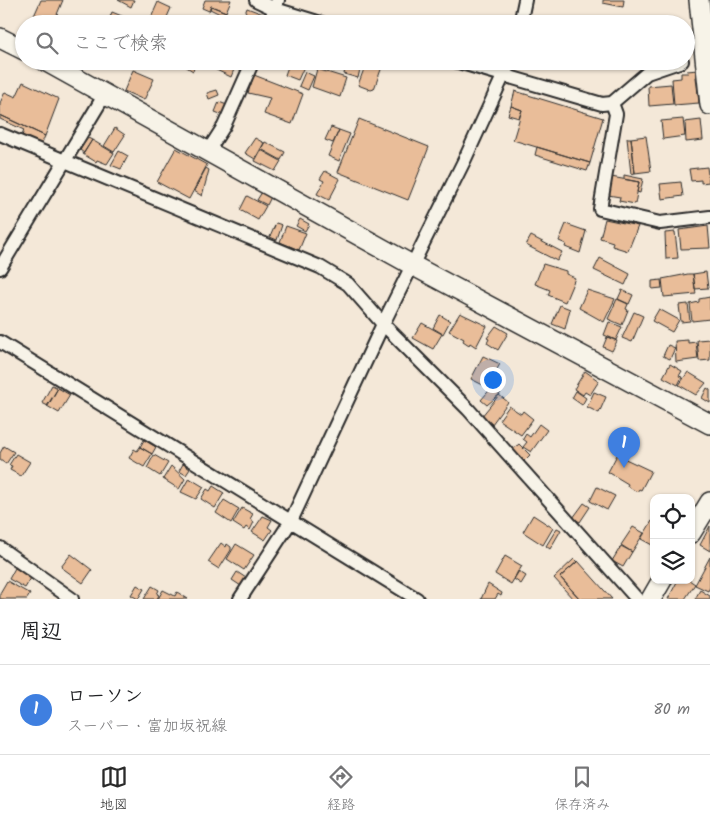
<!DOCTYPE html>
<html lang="ja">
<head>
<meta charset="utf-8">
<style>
	body { margin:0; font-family:Kalam,"Klee One",sans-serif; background:#f6f6f6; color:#202124 }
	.controls { position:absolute; right:15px; bottom:15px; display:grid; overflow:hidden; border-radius:10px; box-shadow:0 1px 4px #0004 }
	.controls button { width:45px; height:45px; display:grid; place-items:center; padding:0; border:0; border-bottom:1px solid #e0e0e0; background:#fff; color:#202124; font:25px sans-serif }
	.you { position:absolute; left:492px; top:379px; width:18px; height:18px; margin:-12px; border:4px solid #fff; border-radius:50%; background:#1a73e8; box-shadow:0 0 0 8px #1a73e833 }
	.badge { display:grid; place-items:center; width:32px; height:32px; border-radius:50%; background:#2b2b2b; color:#fff; font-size:16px; font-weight:700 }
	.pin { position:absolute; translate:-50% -41px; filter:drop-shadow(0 1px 2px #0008) }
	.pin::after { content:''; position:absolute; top:26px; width:18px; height:15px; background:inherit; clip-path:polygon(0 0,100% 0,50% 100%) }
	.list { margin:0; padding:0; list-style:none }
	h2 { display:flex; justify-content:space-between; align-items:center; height:65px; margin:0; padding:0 20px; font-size:21px }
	h2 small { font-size:16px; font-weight:400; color:#757577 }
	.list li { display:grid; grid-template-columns:32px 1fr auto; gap:15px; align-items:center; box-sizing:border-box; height:90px; padding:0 20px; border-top:1px solid #e0e0e0 }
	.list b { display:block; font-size:19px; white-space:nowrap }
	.list p { margin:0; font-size:16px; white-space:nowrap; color:#757577 }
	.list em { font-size:16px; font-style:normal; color:#757577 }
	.icon { flex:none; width:28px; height:28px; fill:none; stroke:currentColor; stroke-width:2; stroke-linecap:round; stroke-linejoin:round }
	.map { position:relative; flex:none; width:710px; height:599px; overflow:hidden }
	.search { position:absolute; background:#fff; box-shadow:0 1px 4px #0004; left:15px; right:15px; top:15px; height:55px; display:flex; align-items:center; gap:12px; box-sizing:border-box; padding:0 18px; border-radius:28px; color:#757577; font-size:19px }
	.sheet { height:155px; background:#fff }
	nav { display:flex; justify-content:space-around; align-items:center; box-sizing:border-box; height:70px; border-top:1px solid #e0e0e0; background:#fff; font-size:14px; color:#757577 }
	nav a { display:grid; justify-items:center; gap:2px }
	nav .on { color:#2b2b2b }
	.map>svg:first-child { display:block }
	.building { fill:#e9bd99; stroke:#2b2b2b }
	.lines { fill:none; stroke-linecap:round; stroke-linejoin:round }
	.street-casing { stroke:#2b2b2b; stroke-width:16 }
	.secondary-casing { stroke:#2b2b2b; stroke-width:22 }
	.street { stroke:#f7f3e8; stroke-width:12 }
	.secondary { stroke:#f7f3e8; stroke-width:19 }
</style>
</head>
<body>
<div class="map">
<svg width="710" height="599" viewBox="0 0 710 599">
	<rect width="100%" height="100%" fill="#f4e8d8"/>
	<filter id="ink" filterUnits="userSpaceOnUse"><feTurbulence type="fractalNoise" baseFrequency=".02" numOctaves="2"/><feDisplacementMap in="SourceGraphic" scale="10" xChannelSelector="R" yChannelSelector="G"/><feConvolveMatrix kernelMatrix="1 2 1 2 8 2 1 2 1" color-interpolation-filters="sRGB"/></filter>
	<g filter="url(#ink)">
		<!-- building -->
		<path class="building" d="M41 0H63L53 24H47L33 18Z
			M118 0H134L131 7Z
			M205 0H231L226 12 211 6 209 11 202 8Z
			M624 0 623 7 603 3V0Z
			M158 2 171 8 164 24 151 18Z
			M211 6 226 12 224 16 210 9Z
			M247 8 263 14 259 24H241Z
			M112 12 129 19 127 24H107Z
			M177 61H196L193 71Z
			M210 61H234L237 62 231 77 208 66Z
			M290 61 306 62 298 80 285 75Z
			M319 61H338L335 71 317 66Z
			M367 61 383 64 374 89 371 90 358 85Z
			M346 65 360 69 358 78 344 74Z
			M317 69 346 78 340 97 312 87Z
			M133 70 154 79 144 100 124 91Z
			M698 70V77H696L699 103 674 105 672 79 681 78V73H688L687 71Z
			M305 72 314 76 308 90 299 86Z
			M254 75 303 94 292 124 264 114 270 98 248 93Z
			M23 82 59 99 45 136 0 115V103L5 92 16 97Z
			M671 84 673 104 649 106 648 86Z
			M217 90 219 95 209 99 207 93Z
			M515 91 603 118 590 163 513 140 522 110 511 106Z
			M219 102 227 105 223 115 215 112Z
			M511 106 522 110 519 118 508 115Z
			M0 115 45 136 41 145 22 136 24 130 0 119Z
			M359 119 429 147 408 200 338 172Z
			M683 119 685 136 663 139 661 121Z
			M701 120 703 140 686 142 685 122Z
			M331 127 339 130 333 143 325 140Z
			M115 128 125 135 114 152 104 146Z
			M339 130 350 134 339 161 328 156Z
			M646 136 651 171 635 173 631 138Z
			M88 138 92 140 84 153 80 150Z
			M255 138 264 143 255 159 245 153Z
			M627 138H631L635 173 631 174Z
			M92 140 114 153 107 164 97 160 96 162 83 154Z
			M265 142 285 152 281 160 261 149Z
			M537 147 590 163 587 171 535 155Z
			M176 148 207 165 189 199 157 182Z
			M261 150 281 161 275 171 255 161Z
			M119 151 128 156 121 169 111 165Z
			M707 167 709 182 701 183V180L691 181 689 169Z
			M206 168 209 170 202 196 194 191Z
			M325 171 340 179 329 200 317 194 324 181 320 179Z
			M624 175 643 179 640 193 637 192 639 182 624 179Z
			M611 177 639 182 635 204 619 201 620 197 608 195Z
			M681 182 683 196 662 199 660 184Z
			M262 192 271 197 267 205 257 200Z
			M247 196 266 206 258 220 240 210Z
			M300 219 309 224 305 231 296 226Z
			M605 219 638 226 628 251 612 246 613 242 600 238Z
			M276 223 282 225 277 240 270 237Z
			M566 224 586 231 580 253 565 247 566 244 559 241Z
			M286 226 306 233 299 250 280 242Z
			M708 226 710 248 681 249 679 230Z
			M675 232 678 258 666 259 665 233Z
			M531 236 562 252 557 261 526 245Z
			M600 258 630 274 625 285 594 270Z
			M543 264 566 271V274L575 278 565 302 548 295 550 290 535 284Z
			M706 272 708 288 695 289 693 274Z
			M688 274H693L696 294 664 297 662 279Z
			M661 280 662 288 652 289V281Z
			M587 290 615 299 604 322 579 308Z
			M622 290 633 295 629 304 618 299Z
			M710 297V319L692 321 690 304 699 302V299Z
			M617 299 628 304 626 309 628 310 622 325 608 319Z
			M688 304 690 321 681 322 679 305Z
			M560 305 570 309 565 329 552 324Z
			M659 309 679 320 672 332 652 321Z
			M634 312 643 316 632 342 622 338Z
			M460 313 487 326 476 347 470 343 469 345 463 341 464 339 449 331Z
			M440 315 450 321 443 334 433 328Z
			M609 322 622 327 616 340 604 335Z
			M422 323 442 334 433 349 413 338Z
			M496 326 508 333 498 350 487 343 489 339 487 338Z
			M607 337 617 341 612 351 603 347Z
			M710 339V360L699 361 697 340Z
			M688 340V343L696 342 698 359 676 362 675 341Z
			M668 345 675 348 670 359 663 356Z
			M483 356 500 364 487 387 471 379Z
			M670 364 682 371 679 376 682 377 678 385 663 377Z
			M585 371 599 381 590 395 585 392 583 395 574 389Z
			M688 372 706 383 696 395 679 385Z
			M52 385 58 388 48 406 42 403Z
			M493 386 501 393 487 405 481 400Z
			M58 388 70 395 59 413 47 406Z
			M707 388 710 390V403L702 398Z
			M576 391 586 398 582 405 572 398Z
			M594 392 606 397 599 413 587 407Z
			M499 395 508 402 492 424 481 417Z
			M509 406 521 414 523 411 533 419 521 435 499 420Z
			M539 424 547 430 531 452 523 447 527 442 523 439 526 434 530 437Z
			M144 440 156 447 152 454 140 447Z
			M519 444 530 455 522 463 511 451Z
			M4 446 14 452 6 464 0 460V453Z
			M140 447 152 454 144 467 129 458 134 449 137 451Z
			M16 454 30 462 21 476 10 470 12 466 9 465Z
			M154 455 168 463 160 476 147 468Z
			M617 455 651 471 641 490 639 489 637 492 627 486 628 484 608 472Z
			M183 464 190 469 186 475 179 471Z
			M171 466 185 479 179 489 163 479Z
			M189 478 204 487 196 499 181 492Z
			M213 486 224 493 215 508 201 499 207 489 210 491Z
			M597 487 615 496 607 510 590 501Z
			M224 500 239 509 231 523 216 513Z
			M584 503 590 507 580 522 573 518Z
			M242 508 253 514 250 519 254 522 250 530 246 527 244 530 233 523Z
			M533 515 553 528 543 545 523 532Z
			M263 516 272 520 268 527 272 530 265 540 252 532Z
			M652 521 654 522V546L641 539Z
			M710 526V551L700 545Z
			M633 527 644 533 632 552 621 545Z
			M557 528 561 530 550 549 546 546Z
			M221 543 226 547 227 544 231 547V550L219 569 208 562Z
			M236 544 254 555 244 570 227 559Z
			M621 546 632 552 623 567 612 561Z
			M71 554 92 570 83 583 61 567Z
			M505 556 522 566 511 584 495 574Z
			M710 557V587L708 591 695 585Z
			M574 559 577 562 560 577 580 599H573L554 578Z
			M578 561 612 599H580L560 577Z
			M15 568 31 578 25 588 9 579Z
			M518 571 526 576 521 584 514 579Z
			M237 572 246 578 241 586 232 580Z
			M678 580H689L695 584 685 599H668Z
			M7 581 30 594 27 599H0V593Z
			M488 584 502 593 501 596 498 594 495 599H481Z
			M137 585 144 589 138 599 131 595Z
			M152 586 159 590 157 594 159 595 157 599H144Z
			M163 590 175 596 177 592 188 599H158Z
			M700 590 710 596V599H695Z"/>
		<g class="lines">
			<!-- street casing -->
			<g class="street-casing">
				<path id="street" d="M256 0 275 9 324 24
					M269 24 278 0
					M520 24 525 0
					M455 61 602 104 612 103 647 73 682 61
					M612 103 616 114 600 209 660 223 710 217
					M0 134 320 267 348 284 383 324 468 409 637 599
					M208 151 224 126 253 61
					M0 268 105 94
					M0 342 417 599
					M0 548 72 599
					M240 599 291 521 383 324 465 159 510 61"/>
			</g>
			<!-- secondary casing -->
			<g class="secondary-casing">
				<path id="secondary" d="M699 0 710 105
					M0 38 24 50
					M45 61 412 265 710 424
					M691 533 710 502
					M651 599 662 580"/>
			</g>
			<!-- street -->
			<use href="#street" class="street"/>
			<!-- secondary -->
			<use href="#secondary" class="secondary"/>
		</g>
	</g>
</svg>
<div class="controls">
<button><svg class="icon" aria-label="locate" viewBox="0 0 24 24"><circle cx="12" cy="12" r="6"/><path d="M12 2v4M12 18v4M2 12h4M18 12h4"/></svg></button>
<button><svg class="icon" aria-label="layers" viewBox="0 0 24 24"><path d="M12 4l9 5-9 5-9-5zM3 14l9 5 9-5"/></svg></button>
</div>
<div class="you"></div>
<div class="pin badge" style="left:624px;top:468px;background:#3f7fe0">1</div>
<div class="search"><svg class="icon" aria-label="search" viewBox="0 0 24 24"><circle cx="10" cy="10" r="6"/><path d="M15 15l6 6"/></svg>ここで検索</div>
</div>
<section class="sheet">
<h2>周辺<small></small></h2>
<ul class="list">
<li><span class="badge" style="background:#3f7fe0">1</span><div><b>ローソン</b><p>スーパー · 富加坂祝線</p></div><em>80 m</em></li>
</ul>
</section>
<nav>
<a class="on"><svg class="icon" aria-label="map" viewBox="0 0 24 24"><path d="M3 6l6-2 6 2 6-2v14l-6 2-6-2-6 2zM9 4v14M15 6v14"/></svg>地図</a>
<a><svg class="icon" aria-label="directions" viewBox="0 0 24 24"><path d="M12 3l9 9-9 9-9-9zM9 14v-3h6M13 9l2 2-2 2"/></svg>経路</a>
<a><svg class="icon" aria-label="saved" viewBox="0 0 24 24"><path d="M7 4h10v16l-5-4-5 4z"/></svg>保存済み</a>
</nav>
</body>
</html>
